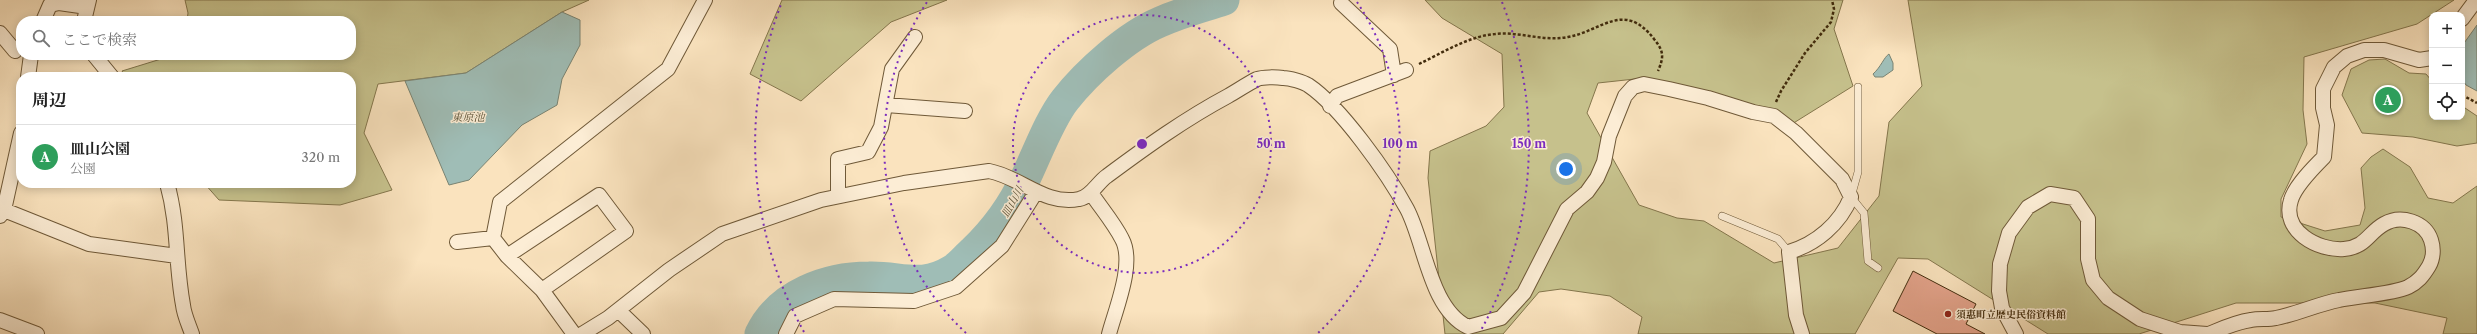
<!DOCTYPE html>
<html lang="ja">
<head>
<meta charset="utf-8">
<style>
	body { margin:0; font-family:"Libre Caslon Text","Noto Serif JP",serif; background:#f2f2f2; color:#222 }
	.controls { position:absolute; right:12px; top:12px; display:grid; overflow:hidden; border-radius:8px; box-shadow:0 2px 10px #0003 }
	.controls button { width:36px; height:36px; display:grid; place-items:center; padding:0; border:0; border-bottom:1px solid #e0e0e0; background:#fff; color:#222; font:20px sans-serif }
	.you { position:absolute; left:1566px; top:169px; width:14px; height:14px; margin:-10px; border:3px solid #fff; border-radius:50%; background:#1a73e8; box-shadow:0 0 0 6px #1a73e833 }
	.badge { display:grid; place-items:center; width:26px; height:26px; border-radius:50%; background:#8f2418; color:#fff; font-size:13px; font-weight:700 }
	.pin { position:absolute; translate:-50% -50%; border:2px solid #fff; box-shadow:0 1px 4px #0006 }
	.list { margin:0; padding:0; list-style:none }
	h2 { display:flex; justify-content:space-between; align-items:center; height:52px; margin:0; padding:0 16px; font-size:17px }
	h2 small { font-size:13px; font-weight:400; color:#767676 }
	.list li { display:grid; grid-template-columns:26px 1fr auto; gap:12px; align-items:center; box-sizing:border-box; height:64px; padding:0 16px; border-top:1px solid #e0e0e0 }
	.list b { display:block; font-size:15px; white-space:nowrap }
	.list p { margin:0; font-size:13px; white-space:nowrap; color:#767676 }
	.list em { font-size:13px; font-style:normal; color:#767676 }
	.icon { flex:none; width:22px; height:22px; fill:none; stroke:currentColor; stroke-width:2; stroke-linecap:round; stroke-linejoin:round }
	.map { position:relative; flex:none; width:2477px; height:334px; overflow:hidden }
	.search { position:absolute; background:#fff; box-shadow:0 2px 10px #0003; left:16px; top:16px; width:340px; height:44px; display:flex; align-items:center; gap:10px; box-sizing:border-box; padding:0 14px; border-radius:16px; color:#767676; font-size:15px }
	.panel { position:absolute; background:#fff; box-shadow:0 2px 10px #0003; left:16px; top:72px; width:340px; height:116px; border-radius:16px }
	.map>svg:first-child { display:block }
	.green { fill:#c6c18c; stroke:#84764c }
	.water { fill:#9fbdb6; stroke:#798372 }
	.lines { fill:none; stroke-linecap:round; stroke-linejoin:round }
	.river { stroke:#9fbdb6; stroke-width:31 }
	.building { fill:#e4a38b; stroke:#412b0c }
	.lane-casing { stroke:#6f5938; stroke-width:8 }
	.street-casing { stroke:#6f5938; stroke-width:16 }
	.path { stroke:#412b0c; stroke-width:2.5; stroke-dasharray:3 2; stroke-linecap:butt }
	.lane { stroke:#fcedd5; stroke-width:7 }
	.street { stroke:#fcedd5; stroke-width:14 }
	.ring { fill:none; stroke:#7b2cbf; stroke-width:2; stroke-dasharray:2 4 }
	.poi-dot { fill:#8f2418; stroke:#fcedd5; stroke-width:1.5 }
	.labels { text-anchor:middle; stroke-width:3; stroke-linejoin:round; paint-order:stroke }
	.poi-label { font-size:10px; font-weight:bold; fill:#412b0c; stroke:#fcedd5; text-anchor:start }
	.water-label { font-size:11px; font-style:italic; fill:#585036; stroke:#fcedd5 }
	.centre { fill:#7b2cbf; stroke:#fcedd5; stroke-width:2 }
	.ring-label { font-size:12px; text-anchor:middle; font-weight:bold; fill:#7b2cbf; stroke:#fcedd5; stroke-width:3; stroke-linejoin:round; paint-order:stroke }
</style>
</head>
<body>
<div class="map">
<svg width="2477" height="334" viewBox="0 0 2477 334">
	<rect width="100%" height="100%" fill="#fae3be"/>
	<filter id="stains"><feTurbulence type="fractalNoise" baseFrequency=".005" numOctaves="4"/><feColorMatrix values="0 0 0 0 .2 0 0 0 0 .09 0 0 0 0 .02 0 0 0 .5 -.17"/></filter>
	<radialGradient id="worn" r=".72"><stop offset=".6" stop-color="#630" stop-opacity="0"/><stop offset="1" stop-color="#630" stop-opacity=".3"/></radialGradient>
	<!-- green -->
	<path class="green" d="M185 0H589L562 12 466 73 378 84 364 133 392 190 340 205 219 200 204 183H351V77H126L122 71 174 55H351V21H187L188 13Z
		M782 0H947L891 22 801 101 750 74Z
		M1425 0H1843L1834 29 1853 86 1792 124 1644 78 1598 83 1587 113 1639 205 1677 218 1704 221 1774 263 1838 248 1879 196 1889 122 1922 86 1908 0H2454L2417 24 2304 57 2303 110 2307 144 2281 199V217L2325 231 2360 225 2365 208 2361 168 2371 157 2383 149 2410 167 2428 198 2453 203 2477 186V334H2443L2447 318 2375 303H2236L2139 334H2048L1928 259 1898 258 1855 334H1638L1642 317 1610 296 1561 289 1539 292 1503 334H1445L1428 178 1430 151 1486 126 1504 107 1502 54 1442 18Z
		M2385 59 2409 73 2426 74 2432 81V117H2462V106L2477 116V143L2457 146 2413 137 2362 133 2342 95 2351 69 2369 60Z"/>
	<!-- water -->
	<path class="water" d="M562 12 580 20V45L562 79 557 105 522 125 469 180 449 185 405 81 466 73Z
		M2477 25V91L2466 85 2462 79V46Z
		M1889 54 1893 63V70L1883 77H1875L1873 74C1881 67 1884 57 1889 54Z"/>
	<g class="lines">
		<!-- river -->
		<path class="river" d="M760 334C779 294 827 277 869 277 901 276 921 289 952 270 960 265 966 257 973 251 995 230 1013 205 1026 177 1037 154 1050 119 1065 100 1087 72 1127 36 1160 22 1180 13 1203 7 1224 0"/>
	</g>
	<!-- building -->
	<path class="building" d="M1913 271 1976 304 1966 324 1985 334H1937L1893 311Z"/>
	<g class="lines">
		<!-- lane casing -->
		<g class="lane-casing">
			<path id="lane" d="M1858 87V172L1851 197 1864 213 1868 261 1878 268
				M1722 216 1778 239 1789 252"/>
		</g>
		<!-- street casing -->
		<g class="street-casing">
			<path id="street" d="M1341 3 1390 49 1394 75
				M2462 19 2476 0
				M43 21 50 5 59 3 87 7
				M84 21 89 0
				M0 33 15 51
				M94 55 112 77
				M28 77 31 55
				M886 105 965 111
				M1330 106 1337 96 1406 70
				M167 183C179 226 175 262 183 305 184 315 189 325 192 334
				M1091 193C1101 208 1114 223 1122 239 1135 263 1116 308 1109 334
				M838 196V159L868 152 881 127 892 69 915 37
				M4 210 89 244 177 256
				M0 216 4 210 21 133
				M457 242 493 238
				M507 256 599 195 626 231 542 290
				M618 310 643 334
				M0 320 37 334
				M574 334 542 290 507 256 493 238 500 202 668 69 705 0
				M582 334 608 318 669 270 722 234 821 200 904 183 989 171C1021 177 1045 206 1079 199 1091 197 1097 183 1107 176 1146 147 1185 119 1228 96 1237 91 1247 84 1257 79 1263 77 1276 77 1283 78 1290 78 1303 82 1308 85 1341 107 1388 174 1407 209 1425 243 1430 309 1468 327L1501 318 1524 293 1567 209 1587 192 1597 178 1604 162 1609 136 1625 96 1633 87 1644 84 1669 89 1708 98 1753 112 1774 116 1796 133 1842 179 1851 197C1840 224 1816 244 1789 252L1796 315 1802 334
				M786 334 795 316 834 299 914 301 956 287 1002 246 1036 192
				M2016 334 2002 308 1999 291 2000 264 2009 233 2028 207 2050 194 2074 198 2088 219V259L2093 280 2108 298 2140 319 2180 332 2207 334
				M2209 334C2223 328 2236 322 2251 320 2259 318 2268 320 2276 318 2297 314 2318 304 2339 300 2357 296 2393 294 2408 287 2418 282 2423 276 2429 266 2433 259 2434 249 2431 240 2425 222 2401 214 2384 224 2368 233 2366 247 2344 249 2318 251 2281 231 2291 200 2295 186 2314 167 2324 157L2327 125 2323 108V89L2334 67 2347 56 2364 50H2384L2419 60 2432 58"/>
		</g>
		<!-- path -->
		<path class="path" d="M1419 64C1442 53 1469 36 1495 34 1519 31 1543 42 1568 37 1602 31 1624 0 1654 39 1664 51 1664 57 1658 71
			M2462 95 2477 103
			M1776 102 1781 91 1805 53 1831 22 1834 9 1832 0"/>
		<!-- lane -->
		<use href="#lane" class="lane"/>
		<!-- street -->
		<use href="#street" class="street"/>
	</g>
	<!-- distance rings -->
	<g class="ring">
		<circle cx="1142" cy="144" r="129"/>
		<path d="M966 333A258 258 0 0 1 927 2M1357 2A258 258 0 0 1 1318 333"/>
		<path d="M804 332A387 387 0 0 1 782 2M1502 2A387 387 0 0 1 1480 332"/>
	</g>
	<!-- markers -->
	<circle class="poi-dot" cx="1948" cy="314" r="4"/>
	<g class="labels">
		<!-- poi labels -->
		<g class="poi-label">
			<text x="1956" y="318">須惠町立歴史民俗資料館</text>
		</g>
		<!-- water labels -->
		<g class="water-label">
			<text x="468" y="121">東原池</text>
			<text transform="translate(1012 202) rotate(-60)" y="4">皿山川</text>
		</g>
	</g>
	<circle cx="1142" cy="144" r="6" class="centre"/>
	<g class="ring-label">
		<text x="1271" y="148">50 m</text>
		<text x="1400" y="148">100 m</text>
		<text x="1529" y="148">150 m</text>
	</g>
	<rect width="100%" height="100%" filter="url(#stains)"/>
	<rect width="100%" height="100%" fill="url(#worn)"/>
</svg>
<div class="controls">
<button>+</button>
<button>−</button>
<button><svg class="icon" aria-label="locate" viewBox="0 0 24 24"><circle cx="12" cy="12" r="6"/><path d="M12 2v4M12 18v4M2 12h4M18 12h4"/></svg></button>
</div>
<div class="you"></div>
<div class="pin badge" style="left:2388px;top:100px;background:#2e9e5b">A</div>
<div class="search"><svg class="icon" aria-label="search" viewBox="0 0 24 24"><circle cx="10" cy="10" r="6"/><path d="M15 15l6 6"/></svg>ここで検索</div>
<section class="panel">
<h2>周辺<small></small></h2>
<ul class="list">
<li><span class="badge" style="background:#2e9e5b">A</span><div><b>皿山公園</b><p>公園</p></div><em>320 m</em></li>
</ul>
</section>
</div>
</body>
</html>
